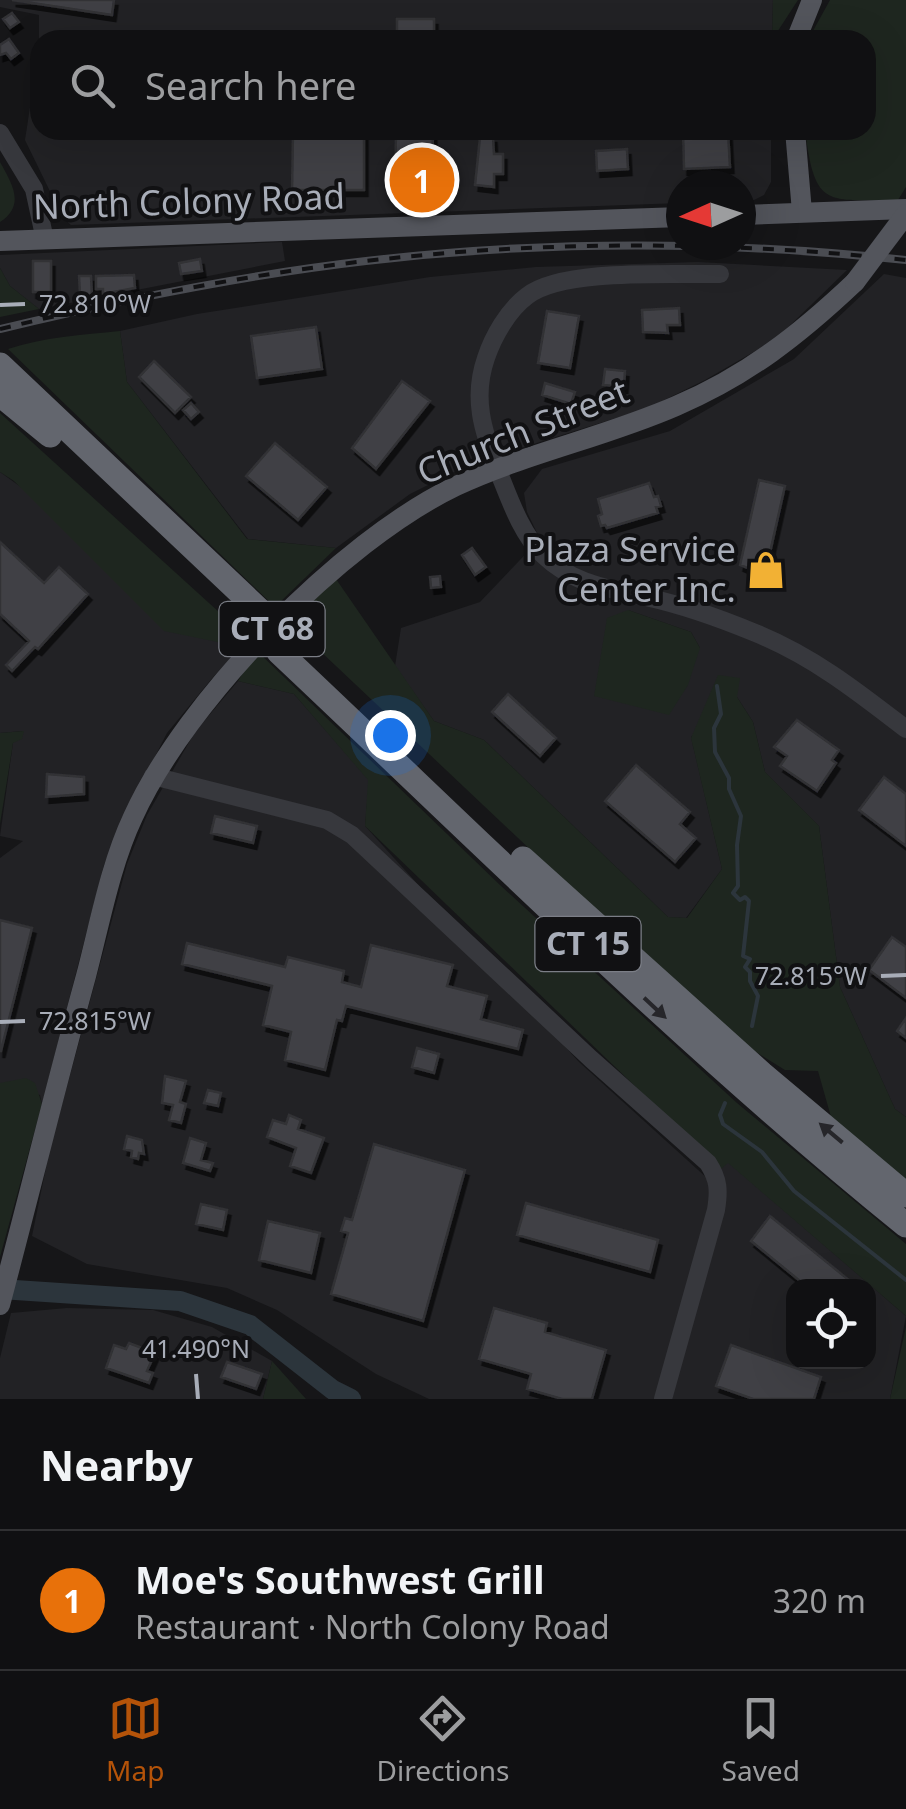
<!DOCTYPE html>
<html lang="en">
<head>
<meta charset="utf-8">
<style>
	body { margin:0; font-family:"Noto Sans",sans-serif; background:#19191b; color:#f1f3f6 }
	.controls { position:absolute; right:30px; bottom:30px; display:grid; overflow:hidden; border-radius:20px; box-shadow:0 10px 40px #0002 }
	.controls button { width:90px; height:90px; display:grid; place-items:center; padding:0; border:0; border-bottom:2px solid #303032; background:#101012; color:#f1f3f6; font:50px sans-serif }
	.compass { position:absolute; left:666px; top:170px; width:90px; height:90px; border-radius:50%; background:#101012; box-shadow:0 10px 40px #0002; rotate:267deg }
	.you { position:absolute; left:390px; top:735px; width:35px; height:35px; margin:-25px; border:8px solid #fff; border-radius:50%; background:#1a73e8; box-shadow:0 0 0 15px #1a73e833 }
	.badge { display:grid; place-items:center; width:65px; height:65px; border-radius:50%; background:#b45309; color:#fff; font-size:32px; font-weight:700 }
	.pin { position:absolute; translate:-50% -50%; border:5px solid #fff; box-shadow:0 2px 10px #0006 }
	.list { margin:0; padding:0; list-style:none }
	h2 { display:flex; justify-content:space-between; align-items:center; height:130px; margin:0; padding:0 40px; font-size:42px }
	h2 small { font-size:32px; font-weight:400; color:#9c9d9f }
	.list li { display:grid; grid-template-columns:65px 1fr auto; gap:30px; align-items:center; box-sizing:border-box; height:140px; padding:0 40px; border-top:2px solid #303032 }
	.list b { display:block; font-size:38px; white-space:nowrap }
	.list p { margin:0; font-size:32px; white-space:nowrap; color:#9c9d9f }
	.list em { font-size:32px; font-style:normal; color:#9c9d9f }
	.icon { flex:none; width:55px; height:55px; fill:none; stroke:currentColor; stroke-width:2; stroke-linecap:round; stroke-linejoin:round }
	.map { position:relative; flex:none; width:906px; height:1399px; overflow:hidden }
	.search { position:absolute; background:#101012; box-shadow:0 10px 40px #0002; left:30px; right:30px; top:30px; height:110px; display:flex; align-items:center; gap:25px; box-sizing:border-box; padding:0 35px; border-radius:30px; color:#9c9d9f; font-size:38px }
	.sheet { height:270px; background:#101012 }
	nav { display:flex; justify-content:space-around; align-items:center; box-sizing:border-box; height:140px; border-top:2px solid #303032; background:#101012; font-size:28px; color:#9c9d9f }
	nav a { display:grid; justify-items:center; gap:5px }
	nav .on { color:#b45309 }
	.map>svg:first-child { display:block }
	.built { fill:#222225; fill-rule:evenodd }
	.green { fill:#1e261f }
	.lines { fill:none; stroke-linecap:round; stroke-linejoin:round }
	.stream { stroke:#2c353c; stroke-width:4 }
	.river { stroke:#2c353c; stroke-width:20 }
	.building { fill:#404145; stroke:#303034; stroke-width:2.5; filter:url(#shadow) }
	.minor { stroke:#37383d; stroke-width:18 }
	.major { stroke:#53555c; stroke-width:20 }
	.highway { stroke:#63666e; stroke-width:25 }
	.rail-casing { stroke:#4a4c52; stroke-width:8 }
	.rail { stroke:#111113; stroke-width:4; stroke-dasharray:11; stroke-linecap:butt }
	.major-bridge { stroke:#53555c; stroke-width:20 }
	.highway-bridge { stroke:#63666e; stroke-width:25 }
	.oneway { fill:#26262a }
	.ticks { fill:none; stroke:#a8adb8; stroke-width:4 }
	.labels { text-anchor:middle; stroke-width:8; stroke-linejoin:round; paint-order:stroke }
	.shield { fill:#111113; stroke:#7b7e86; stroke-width:2.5 }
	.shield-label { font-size:32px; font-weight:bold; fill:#a8adb8 }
	.street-label { font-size:35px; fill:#a8adb8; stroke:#111113 }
	.poi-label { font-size:35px; fill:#a8adb8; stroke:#111113; text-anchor:end }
	.ticks-label { font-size:25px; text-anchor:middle; fill:#a8adb8; stroke:#111113; stroke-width:8; stroke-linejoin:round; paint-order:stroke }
</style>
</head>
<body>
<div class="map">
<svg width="906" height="1399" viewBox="0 0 906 1399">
	<defs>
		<filter id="shadow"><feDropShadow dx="3.5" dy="6" stdDeviation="0" flood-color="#0009"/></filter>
	</defs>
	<rect width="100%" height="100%" fill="#161618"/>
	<!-- built -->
	<path class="built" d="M0 0H773L772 40H40V130H771V182L764 195 754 200 741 201V185H681V203L71 225 63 218 25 140 39 48V15L0 7Z
		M282 242 285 261 39 309 10 286 0 268V255Z
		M698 262 847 270 776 339 705 380 648 408 470 464 410 494 336 548 248 539 127 382 120 331 197 314 430 277 536 267Z
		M884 274 906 278V1117L895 1109 840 987 819 826 765 772 753 722 737 697 691 737 722 869 686 918 668 917 484 740 434 721 395 666 401 628 480 602 540 539 527 512 524 493 542 469 670 431 794 359ZM628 610 691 632 700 648Z
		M0 472 242 647 214 676 167 733 119 827 104 865 42 1104 40 1095 0 1083V858L23 841 0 836 13 743 23 731 0 733Z
		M238 681 294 694 369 780 365 826 579 1062 708 1179 728 1162 906 1316 890 1399H429L376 1374 277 1310 227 1288 87 1264 32 1236 49 1153 127 864 147 815 195 732ZM794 1286H868V1362H794Z
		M67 1308 153 1310 212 1327 272 1361 263 1399H0V1358L11 1313Z"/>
	<!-- green -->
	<path class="green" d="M773 0H798L772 40Z
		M830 0H906V187L898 200C826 200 815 209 805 130H866V40H808Z
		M0 162C12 184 26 205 0 222Z
		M0 268 10 286 39 309 0 317Z
		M120 331 127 382 247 539 336 548 275 607 8 349C44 337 82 335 120 331Z
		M0 413 231 623 247 640 242 647 164 631 14 481 0 472Z
		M336 579 434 721 484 740 668 917 687 918 722 869 691 738 718 675 740 678 737 697 753 722 765 772 819 826 840 987 895 1109 906 1117V1179L833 1124 818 1071 785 1070 745 1045 573 890 300 632 295 618Z
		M628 610 691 632 700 648 688 685 669 715 594 696 607 618Z
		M257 651 500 885 737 1103 906 1244V1316L728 1163 721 1169 365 826 368 780 294 694 238 681Z
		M24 731 22 739 13 743 0 824V733Z
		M26 1078 35 1083 42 1104 0 1257V1083Z
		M906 1327V1399H890Z
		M272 1361 306 1399H263Z"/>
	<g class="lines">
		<!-- stream -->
		<path class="stream" d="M717 686 721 714 714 728 715 752 729 778V789L741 816 737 845 738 886 733 893 740 900 745 897 749 901 743 956 750 959 745 967 750 972V981L758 996 752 1026
			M725 1103 720 1115 723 1124 762 1152 794 1191 906 1280"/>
		<!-- river -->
		<path class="river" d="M0 1289 180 1301 250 1325 333 1390 351 1399"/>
	</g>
	<!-- building -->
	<path class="building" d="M12 0H114L112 15Z
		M12 13 19 22 10 28 3 19Z
		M397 19H434V40H397Z
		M9 39 19 53 11 59 6 53 0 55V45Z
		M293 130H364V190H292Z
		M396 130H433L432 192H395Z
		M686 130 728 131 730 167 684 169 683 132Z
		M480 137H493L494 154H503V174H494V187L475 185Z
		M627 149 628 169 597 171 596 151Z
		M200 259 202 271 181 274 179 263Z
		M33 261H51V292H33Z
		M134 275 135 288 103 294V289H96V276Z
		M79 276H91L92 296H80Z
		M679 308 680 325H667L668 333 643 332 642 310Z
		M547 311 579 316 570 368 538 363Z
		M316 327 322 369 257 378 251 336Z
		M154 361 191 397 175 413 139 377Z
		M605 369 625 371 624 387 603 385Z
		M402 381 430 401 376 469 352 448Z
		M545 383 575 392 571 404 542 395Z
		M191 403 199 412 191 419 183 410Z
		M275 443 327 487 298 520 246 476Z
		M759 480 785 486 765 575 740 565Z
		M649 483 654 497 658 496 661 506 656 507 658 513 607 528 605 525 601 526 598 516 602 514 598 499Z
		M0 542 44 583 59 567 88 594 38 649 35 647 12 671 6 665 29 641 0 614Z
		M472 548 486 567 475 575 462 555Z
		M440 576 441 587 431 588 430 577Z
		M508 694 556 738 540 756 492 712Z
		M797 720 839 750 832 760 836 763 817 791 780 766 787 756 774 747Z
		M636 765 690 812 680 824 696 838 675 862 605 801Z
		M47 774 84 777V794L46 797Z
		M884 777 906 794V846L859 810Z
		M215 816 257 826 253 843 211 833Z
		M0 920 32 928 1 1051H0Z
		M892 937 906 947V998L869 970Z
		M187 943 285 967 288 957 344 971 342 982 361 987 371 945 453 965 447 986 487 996 481 1019 523 1030 518 1049 346 1006 342 1021 337 1020 325 1070 285 1060 291 1032 263 1025 272 986 182 964Z
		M906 1018V1038L897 1031Z
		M417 1048 439 1054 434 1073 412 1067Z
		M165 1076 186 1081 180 1102 186 1104 181 1123 169 1120 173 1105 162 1103Z
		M208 1090 221 1093 218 1106 204 1103Z
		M289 1115 301 1120 298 1129 324 1138 311 1173 290 1166 296 1148 267 1137 273 1120 286 1124Z
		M127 1136 142 1140 144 1154 139 1153 138 1159 131 1157 132 1151 124 1149Z
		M190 1138 206 1143 201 1160 213 1163 210 1171 183 1163Z
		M374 1144 465 1170 423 1321 331 1294 348 1233 341 1231 345 1218 352 1220Z
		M526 1203 658 1240 650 1272 517 1235Z
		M201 1204 227 1210 223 1230 196 1224Z
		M770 1216 855 1285 854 1286H806L751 1241Z
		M268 1221 320 1233 311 1273 259 1260Z
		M494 1308 547 1323 545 1332 606 1350 592 1399H562L527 1389 531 1374 479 1359Z
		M129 1343 155 1353 147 1371 153 1373 149 1383 106 1368 114 1345 126 1349Z
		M731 1345 821 1377 814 1399H753L716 1386Z
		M227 1362 262 1374 256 1389 221 1377Z"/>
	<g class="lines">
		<!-- minor -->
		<path class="minor" d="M0 133 34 189 45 240
			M720 274C673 275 562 268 527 296 508 310 493 337 486 358 472 398 483 431 497 468 509 497 520 532 543 555 573 584 607 588 646 597 682 605 719 618 753 632 811 655 857 691 906 729
			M153 776 327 820 352 835 591 1059 708 1163C719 1180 719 1191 716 1210L663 1399"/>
		<!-- major -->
		<path class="major" d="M796 40 812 0
			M795 130 802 212
			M741 215 906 209
			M0 241 681 217
			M0 1305C29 1196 56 1085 86 976 100 923 110 866 133 817 186 700 341 541 456 486 527 453 605 437 676 406 747 376 800 334 855 282"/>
		<!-- highway -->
		<path class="highway" d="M0 365 261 612
			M0 394 50 435
			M279 652C485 846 686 1047 906 1225
			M523 859 762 1074 906 1195"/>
		<!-- rail casing -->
		<g class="rail-casing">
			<path id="rail" d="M0 329C121 300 243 275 366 261 545 240 728 241 906 260"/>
		</g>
		<!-- rail -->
		<use href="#rail" class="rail"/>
		<!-- major-bridge -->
		<path class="major-bridge" d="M855 282 906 214"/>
		<!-- highway-bridge -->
		<path class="highway-bridge" d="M261 612 291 640"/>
	</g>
	<!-- one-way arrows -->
	<defs><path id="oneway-solid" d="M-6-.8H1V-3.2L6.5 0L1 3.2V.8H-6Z" transform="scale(2.5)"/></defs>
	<g class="oneway">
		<use href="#oneway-solid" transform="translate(655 1008) rotate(43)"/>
		<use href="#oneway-solid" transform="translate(831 1133) rotate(-140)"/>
	</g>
	<!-- ticks -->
	<path class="ticks" d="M0 305 25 304M881 976 906 975M0 1022 25 1021M196 1374 198 1399"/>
	<!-- icons -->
	<defs>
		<g id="shop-bare" transform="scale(3)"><path d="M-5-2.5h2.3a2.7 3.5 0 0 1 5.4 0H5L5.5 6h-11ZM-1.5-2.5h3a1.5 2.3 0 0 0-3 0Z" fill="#f2b134" stroke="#111113" stroke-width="2.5" paint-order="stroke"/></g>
	</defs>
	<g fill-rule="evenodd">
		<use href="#shop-bare" x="766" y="570"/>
	</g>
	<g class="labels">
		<!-- shield labels -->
		<g class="shield">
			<rect x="219.5" y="602" width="105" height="54" rx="8"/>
			<rect x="535.5" y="917" width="105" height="54" rx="8"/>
		</g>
		<g class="shield-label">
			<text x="272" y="640">CT 68</text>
			<text x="588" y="955">CT 15</text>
		</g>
		<!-- street labels -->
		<g class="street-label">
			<text transform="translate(189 202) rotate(-2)" y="12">North Colony Road</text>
			<text transform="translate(523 432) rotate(-22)" y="12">Church Street</text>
		</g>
		<!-- poi labels -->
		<g class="poi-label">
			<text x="736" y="562">Plaza Service<tspan x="736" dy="40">Center Inc.</tspan></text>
		</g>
	</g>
	<g class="ticks-label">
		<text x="95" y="313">72.810°W</text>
		<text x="811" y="985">72.815°W</text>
		<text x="95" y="1030">72.815°W</text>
		<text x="196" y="1358">41.490°N</text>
	</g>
</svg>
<div class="controls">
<button><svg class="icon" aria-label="locate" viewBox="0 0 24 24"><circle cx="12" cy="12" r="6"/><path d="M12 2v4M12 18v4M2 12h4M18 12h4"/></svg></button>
</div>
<svg class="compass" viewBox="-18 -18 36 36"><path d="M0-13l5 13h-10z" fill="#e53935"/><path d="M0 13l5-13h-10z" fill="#9c9d9f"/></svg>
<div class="you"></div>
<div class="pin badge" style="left:422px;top:180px;background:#e8710a">1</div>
<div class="search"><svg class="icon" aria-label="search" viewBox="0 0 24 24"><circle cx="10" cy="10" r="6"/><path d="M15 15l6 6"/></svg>Search here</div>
</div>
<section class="sheet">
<h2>Nearby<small></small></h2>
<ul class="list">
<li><span class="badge" style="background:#e8710a">1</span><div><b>Moe's Southwest Grill</b><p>Restaurant · North Colony Road</p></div><em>320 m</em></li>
</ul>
</section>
<nav>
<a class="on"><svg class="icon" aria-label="map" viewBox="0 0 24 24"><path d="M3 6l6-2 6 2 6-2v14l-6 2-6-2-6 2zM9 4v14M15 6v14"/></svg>Map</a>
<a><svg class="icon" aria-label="directions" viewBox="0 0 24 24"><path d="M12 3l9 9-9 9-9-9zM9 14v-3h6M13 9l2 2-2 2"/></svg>Directions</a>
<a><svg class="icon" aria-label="saved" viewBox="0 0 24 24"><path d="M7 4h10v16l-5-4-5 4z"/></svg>Saved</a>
</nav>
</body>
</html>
